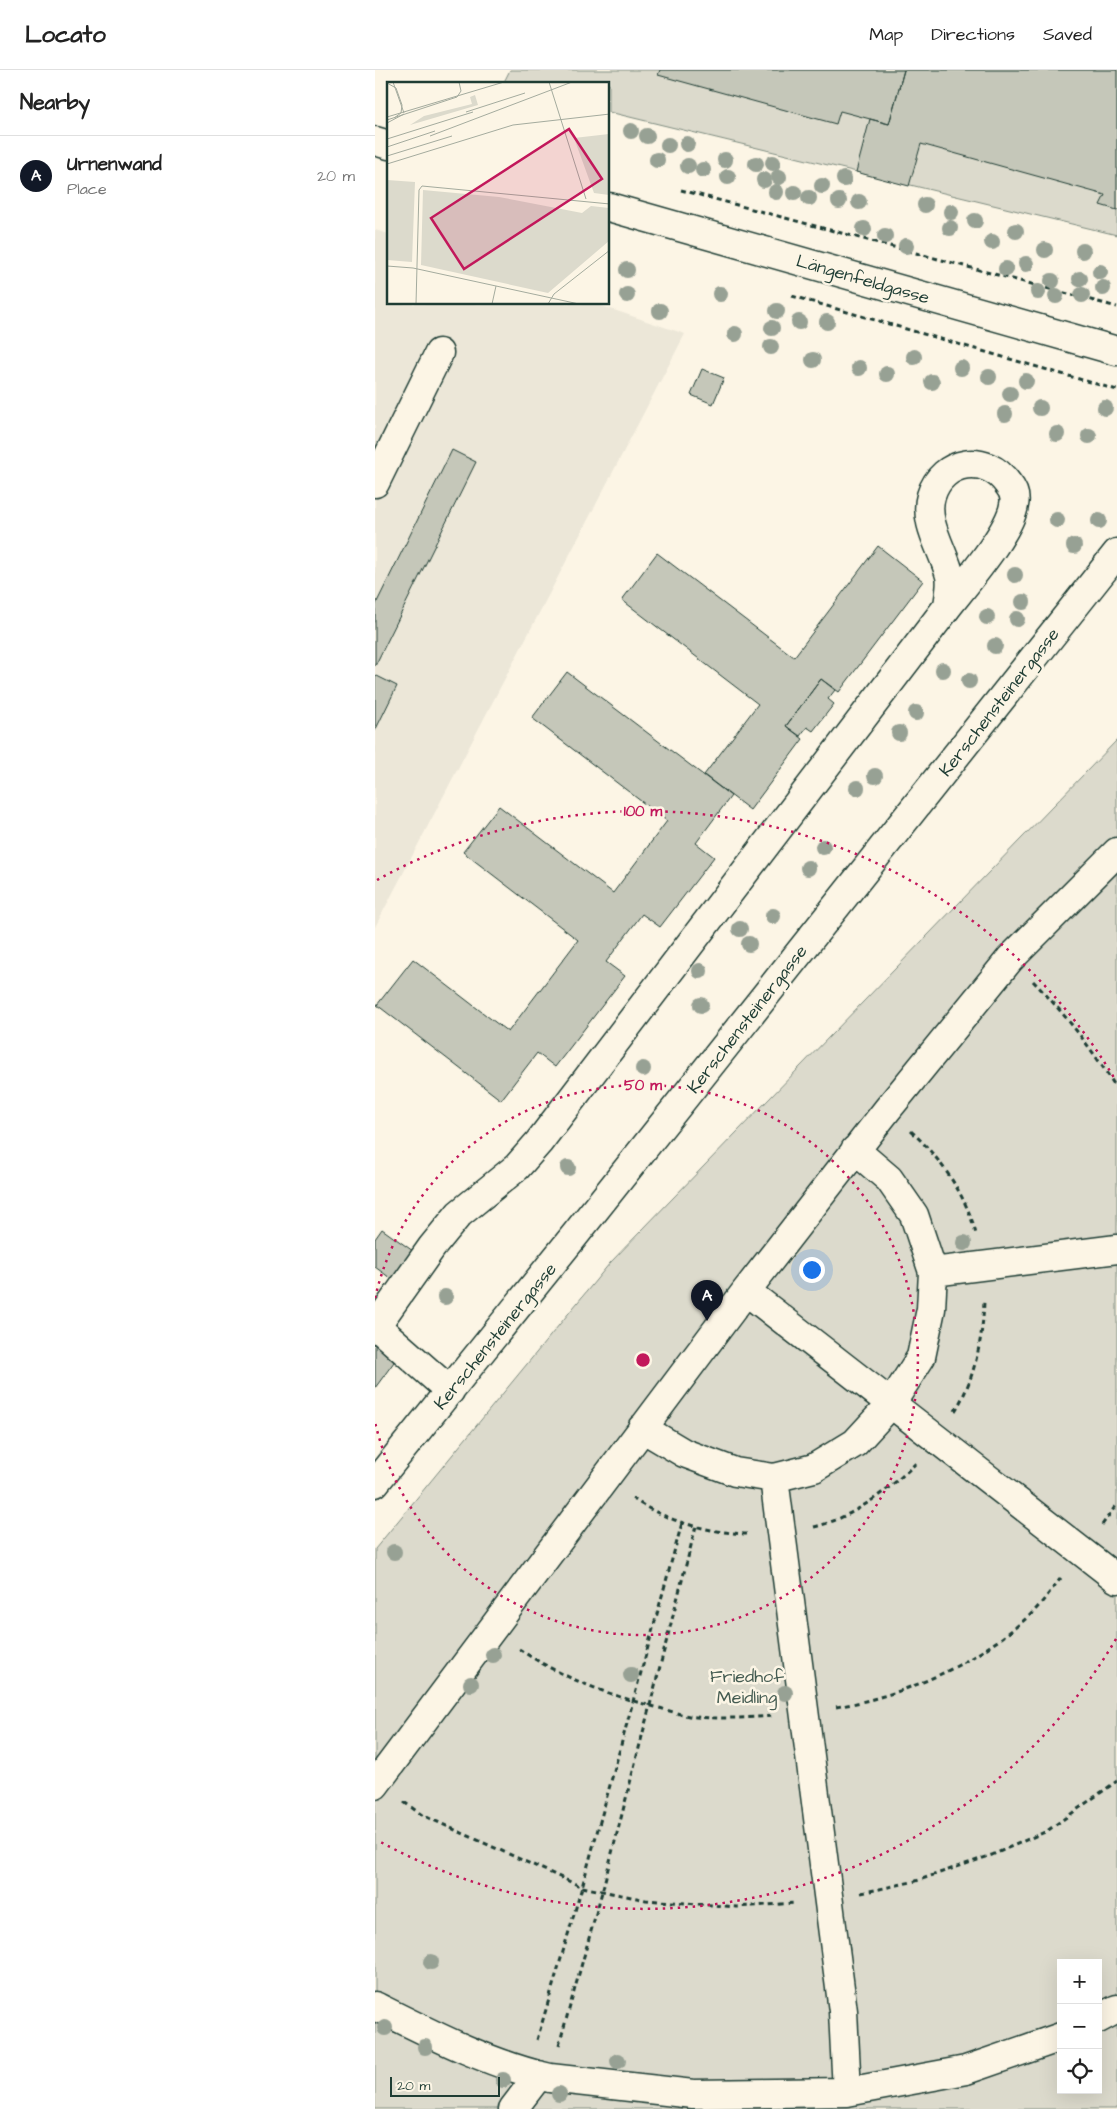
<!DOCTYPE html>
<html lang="en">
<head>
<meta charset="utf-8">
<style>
	body { margin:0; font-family:"Architects Daughter",sans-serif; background:#f6f6f6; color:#222 }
	.controls { position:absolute; right:15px; bottom:15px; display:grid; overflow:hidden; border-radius:0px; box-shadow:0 5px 20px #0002 }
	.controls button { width:45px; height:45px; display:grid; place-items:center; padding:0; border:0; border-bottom:1px solid #e0e0e0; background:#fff; color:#222; font:25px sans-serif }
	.scale { position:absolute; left:15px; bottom:12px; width:110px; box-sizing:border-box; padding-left:5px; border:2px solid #1f3d34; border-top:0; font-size:14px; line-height:18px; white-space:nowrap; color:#1f3d34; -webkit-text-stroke:4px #fcf5e5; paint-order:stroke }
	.you { position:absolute; left:436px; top:1199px; width:18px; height:18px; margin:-12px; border:4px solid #fff; border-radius:50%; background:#1a73e8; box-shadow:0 0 0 8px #1a73e833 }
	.badge { display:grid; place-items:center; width:32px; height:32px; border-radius:50%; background:#111827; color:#fff; font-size:16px; font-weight:700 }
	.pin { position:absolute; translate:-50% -41px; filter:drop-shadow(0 1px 2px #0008) }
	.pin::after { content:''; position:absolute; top:26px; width:18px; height:15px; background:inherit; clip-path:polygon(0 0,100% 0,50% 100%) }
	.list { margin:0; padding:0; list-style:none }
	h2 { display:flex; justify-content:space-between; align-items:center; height:65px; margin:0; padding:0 20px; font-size:21px }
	h2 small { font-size:16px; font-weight:400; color:#767676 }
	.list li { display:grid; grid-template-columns:32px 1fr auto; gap:15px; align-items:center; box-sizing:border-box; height:80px; padding:0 20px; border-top:1px solid #e0e0e0 }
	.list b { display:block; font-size:19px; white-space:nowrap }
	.list p { margin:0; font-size:16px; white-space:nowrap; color:#767676 }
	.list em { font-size:16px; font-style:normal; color:#767676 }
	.icon { flex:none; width:28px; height:28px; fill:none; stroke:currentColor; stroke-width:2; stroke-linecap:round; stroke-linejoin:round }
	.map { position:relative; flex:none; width:742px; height:2039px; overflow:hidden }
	header { display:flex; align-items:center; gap:30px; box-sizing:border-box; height:70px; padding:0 25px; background:#fff; border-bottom:1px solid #e0e0e0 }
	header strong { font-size:24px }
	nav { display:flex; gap:28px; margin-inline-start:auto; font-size:18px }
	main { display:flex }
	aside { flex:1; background:#fff }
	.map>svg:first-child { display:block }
	.built { fill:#ece7d8 }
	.green { fill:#dcdacc; stroke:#7e8c80; fill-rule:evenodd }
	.building { fill:#c5c7b9; stroke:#1f3d34 }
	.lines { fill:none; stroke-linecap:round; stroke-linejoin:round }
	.minor-casing { stroke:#1f3d34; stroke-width:31 }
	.path { stroke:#1f3d34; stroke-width:3; stroke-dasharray:5 4; stroke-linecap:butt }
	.minor { stroke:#fcf5e5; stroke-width:28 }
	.tree { fill:#97a194 }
	.ring { fill:none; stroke:#c2185b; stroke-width:2.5; stroke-dasharray:2.5 5 }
	.labels { text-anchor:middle; stroke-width:5; stroke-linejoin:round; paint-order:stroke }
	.street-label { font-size:18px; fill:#1f3d34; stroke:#fcf5e5 }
	.park-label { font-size:18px; fill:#455c52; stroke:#fcf5e5 }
	.inset-road { fill:none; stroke:#a4ab9e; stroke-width:1 }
	.view { fill:#c2185b; fill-opacity:0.15; stroke:#c2185b; stroke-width:2.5 }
	.inset-edge { fill:none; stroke:#1f3d34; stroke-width:2.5 }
	.centre { fill:#c2185b; stroke:#fcf5e5; stroke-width:2.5 }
	.ring-label { font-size:15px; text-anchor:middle; font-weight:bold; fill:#c2185b; stroke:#fcf5e5; stroke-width:5; stroke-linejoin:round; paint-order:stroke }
</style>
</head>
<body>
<header>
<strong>Locato</strong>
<nav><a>Map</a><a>Directions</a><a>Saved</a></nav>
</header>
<main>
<aside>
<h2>Nearby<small></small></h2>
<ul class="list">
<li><span class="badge">A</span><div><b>Urnenwand</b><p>Place</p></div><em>20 m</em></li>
</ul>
</aside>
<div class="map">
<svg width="742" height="2039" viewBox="0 0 742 2039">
	<rect width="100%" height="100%" fill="#fcf5e5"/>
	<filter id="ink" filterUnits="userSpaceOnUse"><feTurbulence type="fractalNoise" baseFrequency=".02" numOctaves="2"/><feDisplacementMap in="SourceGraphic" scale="10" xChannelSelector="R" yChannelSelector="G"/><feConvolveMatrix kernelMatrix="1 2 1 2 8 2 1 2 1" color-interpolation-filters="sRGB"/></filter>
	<g filter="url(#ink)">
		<!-- built -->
		<path class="built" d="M0 160 14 164V234H221L310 264 0 857Z"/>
		<!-- green -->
		<path class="green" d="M135 0H742V165L234 42V14H128Z
			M742 670V2039H0V1479L235 1193ZM686 1893H723V2020H686Z"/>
		<!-- building -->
		<path class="building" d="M285 0H529L514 54 465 41 461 54 283 5Z
			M529 0H742V140L725 135 730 125 546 74 534 116 481 102 495 49 514 54Z
			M327 299 349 308 338 334 316 325Z
			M77 380 101 392 0 596V536Z
			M503 476 548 511 464 622 446 609 411 656 428 669 375 740 329 705 383 634 247 530 282 483 419 587Z
			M192 602 356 726 321 773 339 787 285 857 267 844 231 892 250 906 180 997 162 983 126 1030 2 935 38 889 133 962 203 870 88 782 124 736 238 823 292 751 157 648Z
			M0 605 22 616 0 661Z
			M446 609 460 620 453 629 459 634 438 661 432 657 425 666 411 656Z
			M7 1159 38 1181 18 1210 0 1197V1169Z
			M0 1274 19 1292 0 1318Z"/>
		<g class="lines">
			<!-- minor casing -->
			<g class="minor-casing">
				<path id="minor" d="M0 71 14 75
					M234 137 742 281
					M0 413 64 283
					M558 1202 742 1179
					M371 1221 742 1509
					M0 1255 75 1321
					M1 1256 57 1177 84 1144 142 1097 164 1072 573 536C591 513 635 462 639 435 641 427 638 420 633 414 612 383 567 389 556 426 548 452 569 481 575 506 577 515 574 527 573 536
					M267 1358 309 1383 360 1402 399 1408 439 1398 480 1373 516 1334 546 1287 556 1239 558 1202 539 1145 514 1109 480 1080
					M399 1408 468 1941 472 2022
					M0 1413 200 1165 742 483
					M0 1715 371 1221 512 1040 635 889 742 782
					M0 1936C56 1964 114 1994 175 2008L318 2024 472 2022 591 2000 686 1967
					M723 1949 742 1939
					M138 2039 164 2005"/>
			</g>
			<!-- path -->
			<path class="path" d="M306 120 742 237
				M417 226 742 320
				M658 911C690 944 718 980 742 1019
				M536 1061C566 1089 591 1125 601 1164
				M580 1341C600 1309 608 1267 609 1230
				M257 1428C290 1451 334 1463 374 1464
				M727 1455 742 1434
				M439 1457C477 1448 513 1421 541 1393
				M144 1579C187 1608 233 1625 284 1638 296 1641 309 1646 321 1647 347 1649 373 1648 398 1646
				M461 1637C532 1625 600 1594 654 1546 666 1535 676 1520 686 1508
				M29 1732 47 1745 207 1817 271 1830 362 1837 421 1833
				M486 1823 541 1811 617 1785 672 1761 742 1711
				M162 1970 207 1817 307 1453
				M184 1975 227 1822 321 1456"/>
			<!-- minor -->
			<use href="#minor" class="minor"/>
		</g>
		<!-- trees -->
		<g class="tree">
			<circle cx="256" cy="61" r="8"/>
			<circle cx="272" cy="66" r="8"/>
			<circle cx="312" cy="74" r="8"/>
			<circle cx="293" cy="75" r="8"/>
			<circle cx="282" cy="90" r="8"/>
			<circle cx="350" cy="90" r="8"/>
			<circle cx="398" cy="93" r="8"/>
			<circle cx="381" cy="94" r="8"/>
			<circle cx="313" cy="96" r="8"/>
			<circle cx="328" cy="100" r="8"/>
			<circle cx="353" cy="107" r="8"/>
			<circle cx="404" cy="107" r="8"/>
			<circle cx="469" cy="109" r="8"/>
			<circle cx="389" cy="110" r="8"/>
			<circle cx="447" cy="116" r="8"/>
			<circle cx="401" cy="122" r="8"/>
			<circle cx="419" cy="123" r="8"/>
			<circle cx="434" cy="128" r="8"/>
			<circle cx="464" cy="131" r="8"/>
			<circle cx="484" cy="132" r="8"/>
			<circle cx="550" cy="135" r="8"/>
			<circle cx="576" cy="142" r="8"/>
			<circle cx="600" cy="151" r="8"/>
			<circle cx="575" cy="158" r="8"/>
			<circle cx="489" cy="159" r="8"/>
			<circle cx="641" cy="161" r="8"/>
			<circle cx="510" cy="166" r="8"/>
			<circle cx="617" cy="172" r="8"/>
			<circle cx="531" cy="176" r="8"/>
			<circle cx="670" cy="180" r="8"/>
			<circle cx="708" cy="181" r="8"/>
			<circle cx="651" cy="194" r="8"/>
			<circle cx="631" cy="199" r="8"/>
			<circle cx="252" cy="200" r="8"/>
			<circle cx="725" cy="202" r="8"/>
			<circle cx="705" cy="209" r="8"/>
			<circle cx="677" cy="211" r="8"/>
			<circle cx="728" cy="218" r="8"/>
			<circle cx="663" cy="222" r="8"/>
			<circle cx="345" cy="224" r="8"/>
			<circle cx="252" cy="225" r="8"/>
			<circle cx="707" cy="225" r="8"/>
			<circle cx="681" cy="226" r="8"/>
			<circle cx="285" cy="241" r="8"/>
			<circle cx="402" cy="241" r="8"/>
			<circle cx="424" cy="252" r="8"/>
			<circle cx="452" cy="252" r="8"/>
			<circle cx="397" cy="258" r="8"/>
			<circle cx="360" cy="264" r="8"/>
			<circle cx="396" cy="277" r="8"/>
			<circle cx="539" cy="287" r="8"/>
			<circle cx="438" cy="290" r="8"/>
			<circle cx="484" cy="298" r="8"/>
			<circle cx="586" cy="298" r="8"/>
			<circle cx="512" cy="304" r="8"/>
			<circle cx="614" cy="307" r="8"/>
			<circle cx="651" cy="311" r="8"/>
			<circle cx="557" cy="312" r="8"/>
			<circle cx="635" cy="324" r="8"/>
			<circle cx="665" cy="338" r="8"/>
			<circle cx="730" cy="338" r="8"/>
			<circle cx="630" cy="344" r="8"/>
			<circle cx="682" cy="364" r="8"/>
			<circle cx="714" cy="366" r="8"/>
			<circle cx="682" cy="450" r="8"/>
			<circle cx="724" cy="451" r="8"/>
			<circle cx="699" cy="476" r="8"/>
			<circle cx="640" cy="505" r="8"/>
			<circle cx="648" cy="532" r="8"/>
			<circle cx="612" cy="547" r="8"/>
			<circle cx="642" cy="549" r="8"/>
			<circle cx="620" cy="576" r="8"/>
			<circle cx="568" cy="600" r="8"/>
			<circle cx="594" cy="611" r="8"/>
			<circle cx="541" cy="643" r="8"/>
			<circle cx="524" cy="663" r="8"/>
			<circle cx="500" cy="706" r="8"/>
			<circle cx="482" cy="718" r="8"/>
			<circle cx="448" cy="777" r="8"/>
			<circle cx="433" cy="798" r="8"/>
			<circle cx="398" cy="846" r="8"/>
			<circle cx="365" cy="859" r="8"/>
			<circle cx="374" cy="874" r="8"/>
			<circle cx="325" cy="901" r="8"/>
			<circle cx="326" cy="935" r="8"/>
			<circle cx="268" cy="999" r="8"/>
			<circle cx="193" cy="1098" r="8"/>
			<circle cx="589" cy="1173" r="8"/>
			<circle cx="70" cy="1227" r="8"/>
			<circle cx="19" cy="1482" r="8"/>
			<circle cx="118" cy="1585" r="8"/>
			<circle cx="256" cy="1605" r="8"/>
			<circle cx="96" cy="1614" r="8"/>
			<circle cx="410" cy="1623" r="8"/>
			<circle cx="56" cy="1892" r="8"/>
			<circle cx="10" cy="1958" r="8"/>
			<circle cx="50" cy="1977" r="8"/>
			<circle cx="243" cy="1991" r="8"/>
			<circle cx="128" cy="2010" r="8"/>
			<circle cx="184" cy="2024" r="8"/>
		</g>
	</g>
	<!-- distance rings -->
	<g class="ring">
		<path d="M0 1228A275 275 0 1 1 0 1352"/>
		<path d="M741 1569A549 549 0 0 1 2 1770M2 810A549 549 0 0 1 741 1011"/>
	</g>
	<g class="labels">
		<!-- street labels -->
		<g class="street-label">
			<text transform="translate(488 209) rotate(16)" y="6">Längenfeldgasse</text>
			<text transform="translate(624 632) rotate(-52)" y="6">Kerschensteinergasse</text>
			<text transform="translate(372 949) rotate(-52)" y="6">Kerschensteinergasse</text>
			<text transform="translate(120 1266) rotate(-51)" y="6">Kerschensteinergasse</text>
		</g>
		<!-- park labels -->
		<g class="park-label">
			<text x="372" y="1612">Friedhof<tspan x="372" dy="21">Meidling</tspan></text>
		</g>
	</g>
	<!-- overview -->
	<g transform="translate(12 12)">
		<rect width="222" height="222" fill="#fcf5e5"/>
		<path d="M88 13 91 23 23 43 37 34 85 22 83 15ZM222 52V113L207 111 187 56ZM0 98 28 100 25 180 0 178ZM36 108 112 115 195 131 204 124 222 126V159L161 211 34 183Z" fill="#dcdacc"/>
		<path class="inset-road" d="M6 0 17 31M162 0 199 117M0 1 9 6 15 23 14 31 7 36M79 30 138 11M0 35 117 0M0 38 70 15 74 9 72 0M0 41 17 32M43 54 185 0M0 57 86 30M0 65 48 49M0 74 65 54M0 82 126 43 223 32M0 184 26 186 192 222M29 222 32 108 35 104 223 122M105 222 109 204M161 222 167 212 223 168"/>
		<path class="view" d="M182 47 215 97 77 187 44 136Z"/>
		<rect width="222" height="222" class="inset-edge"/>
	</g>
	<circle cx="268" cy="1290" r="8" class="centre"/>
	<g class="ring-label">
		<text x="268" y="746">100 m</text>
		<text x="268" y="1020">50 m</text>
	</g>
</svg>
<div class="controls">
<button>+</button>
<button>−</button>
<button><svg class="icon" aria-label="locate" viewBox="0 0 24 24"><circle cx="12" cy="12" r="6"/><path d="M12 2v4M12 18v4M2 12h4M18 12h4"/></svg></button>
</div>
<div class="scale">20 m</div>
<div class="you"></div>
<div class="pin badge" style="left:332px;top:1251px">A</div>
</div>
</main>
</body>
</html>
